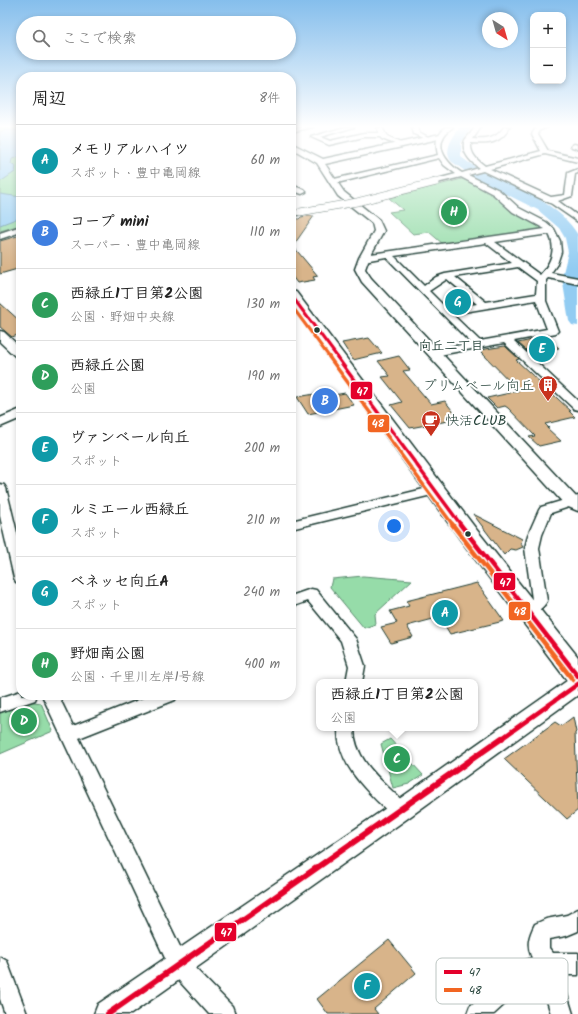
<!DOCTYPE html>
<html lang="ja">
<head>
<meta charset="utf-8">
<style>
	body { margin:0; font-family:Kalam,"Klee One",sans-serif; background:#f6f6f6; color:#222 }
	.controls { position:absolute; right:12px; top:12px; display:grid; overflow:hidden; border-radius:8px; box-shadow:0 2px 6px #0003 }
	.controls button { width:36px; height:36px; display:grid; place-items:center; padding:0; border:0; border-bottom:1px solid #e0e0e0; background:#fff; color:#222; font:20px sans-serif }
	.compass { position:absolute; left:482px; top:12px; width:36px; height:36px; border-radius:50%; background:#fff; box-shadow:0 2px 6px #0003; rotate:143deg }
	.you { position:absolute; left:394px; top:526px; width:14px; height:14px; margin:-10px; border:3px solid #fff; border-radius:50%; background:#1a73e8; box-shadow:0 0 0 6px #1a73e833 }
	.badge { display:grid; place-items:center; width:26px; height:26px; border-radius:50%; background:#c8321e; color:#fff; font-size:13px; font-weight:700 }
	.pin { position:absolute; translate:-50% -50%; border:2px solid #fff; box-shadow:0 1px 4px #0006 }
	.popup { position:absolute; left:316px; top:679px; width:162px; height:52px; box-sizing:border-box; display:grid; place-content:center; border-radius:8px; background:#fff; filter:drop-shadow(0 1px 3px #0005); font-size:13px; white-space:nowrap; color:#767676 }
	.popup b { font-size:15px; color:#222 }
	.popup::after { content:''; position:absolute; left:50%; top:100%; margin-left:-8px; border:8px solid transparent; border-top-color:#fff }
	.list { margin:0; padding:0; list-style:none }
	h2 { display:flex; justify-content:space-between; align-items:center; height:52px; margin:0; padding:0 16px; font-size:17px }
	h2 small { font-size:13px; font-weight:400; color:#767676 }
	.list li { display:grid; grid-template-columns:26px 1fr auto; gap:12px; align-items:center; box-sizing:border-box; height:72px; padding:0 16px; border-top:1px solid #e0e0e0 }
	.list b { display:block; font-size:15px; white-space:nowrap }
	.list p { margin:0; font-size:13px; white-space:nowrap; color:#767676 }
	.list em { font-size:13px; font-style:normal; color:#767676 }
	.icon { flex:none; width:22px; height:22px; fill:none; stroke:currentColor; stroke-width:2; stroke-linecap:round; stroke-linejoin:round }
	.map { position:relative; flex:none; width:578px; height:1014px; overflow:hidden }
	.search { position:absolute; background:#fff; box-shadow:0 2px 6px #0003; left:16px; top:16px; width:280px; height:44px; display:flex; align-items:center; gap:10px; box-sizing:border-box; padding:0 14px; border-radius:22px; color:#767676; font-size:15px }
	.panel { position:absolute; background:#fff; box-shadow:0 2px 6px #0003; left:16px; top:72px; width:280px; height:628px; border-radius:16px }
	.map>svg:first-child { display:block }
	.green { fill:#96dca9; stroke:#5a8c6e }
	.water { fill:#92ccf2; stroke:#6493a6 }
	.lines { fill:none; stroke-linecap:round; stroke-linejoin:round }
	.river { fill:#92ccf2; fill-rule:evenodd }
	.building { fill:#d8b48a; stroke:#1f3d34 }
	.minor-casing { stroke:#1f3d34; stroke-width:3 }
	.tertiary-casing { stroke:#1f3d34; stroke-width:3 }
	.primary-casing { stroke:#1f3d34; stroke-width:3 }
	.minor { fill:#fff; fill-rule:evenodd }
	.tertiary { fill:#fff; fill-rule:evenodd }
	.primary { fill:#fff; fill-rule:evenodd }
	.minor-bridge-casing { stroke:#1f3d34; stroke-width:8; stroke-linecap:butt }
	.minor-bridge { stroke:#fff; stroke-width:7 }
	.bus-1-far3-casing { stroke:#fff; stroke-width:5 }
	.bus-1-far2-casing { stroke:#fff; stroke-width:6 }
	.bus-1-far1-casing { stroke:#fff; stroke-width:8 }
	.bus-1-casing { stroke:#fff; stroke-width:9 }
	.bus-2-far2-casing { stroke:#fff; stroke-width:5 }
	.bus-2-far1-casing { stroke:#fff; stroke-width:6 }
	.bus-2-casing { stroke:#fff; stroke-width:8 }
	.bus-1-far3 { stroke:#e4002b; stroke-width:3 }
	.bus-1-far2 { stroke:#e4002b; stroke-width:3.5 }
	.bus-1-far1 { stroke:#e4002b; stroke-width:4.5 }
	.bus-1 { stroke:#e4002b; stroke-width:6 }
	.bus-2-far2 { stroke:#f26522; stroke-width:3 }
	.bus-2-far1 { stroke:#f26522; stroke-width:3.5 }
	.bus-2 { stroke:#f26522; stroke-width:4.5 }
	.bus-dot { fill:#1f3d34; stroke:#fff; stroke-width:1.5 }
	.labels { text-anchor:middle; stroke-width:4; stroke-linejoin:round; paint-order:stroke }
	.far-neighbourhood-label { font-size:13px; font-weight:bold; fill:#1f3d34; stroke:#fff }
	.poi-label { font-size:14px; fill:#1f3d34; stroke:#fff; text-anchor:end }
	.key { fill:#fff; stroke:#bcc5c2; stroke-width:1 }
	.key-label { font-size:11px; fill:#1f3d34 }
	.line-badge { stroke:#fff; stroke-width:1.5 }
	.badge-label { font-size:11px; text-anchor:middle; font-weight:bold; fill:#fff }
</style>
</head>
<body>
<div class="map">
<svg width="578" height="1014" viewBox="0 0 578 1014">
	<rect width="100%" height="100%" fill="#fff"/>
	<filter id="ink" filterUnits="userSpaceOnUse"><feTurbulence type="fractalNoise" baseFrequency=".025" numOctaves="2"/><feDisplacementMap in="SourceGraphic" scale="8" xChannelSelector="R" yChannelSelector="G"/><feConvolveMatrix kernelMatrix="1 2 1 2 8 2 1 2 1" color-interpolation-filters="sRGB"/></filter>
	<g filter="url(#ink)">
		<!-- green -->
		<path class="green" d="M0 127H21V225L0 231Z
			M462 179 493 192 544 227 542 230 443 244 429 232 413 234 389 212 403 210 389 198Z
			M363 576 412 580 375 614 376 624 364 628 330 587 332 579Z
			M28 701 41 703 53 731 0 754V710Z
			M390 739 423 775 409 784 393 788 381 744Z"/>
		<!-- water -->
		<path class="water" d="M5 129 7 130H21V156L12 159 11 164 16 167 15 172 0 182V132L5 131Z
			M0 194 21 197V217L0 225Z"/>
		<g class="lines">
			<!-- river -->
			<path class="river" d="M460 127H472L461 143V157C498 186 552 193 578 235V326L572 325 569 321 562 277 568 252 565 238 559 228 538 210 476 179 451 161C443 149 454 136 460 127Z"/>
		</g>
		<!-- building -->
		<path class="building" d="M307 216H314L293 246 318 276 313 277 315 280 297 283 291 275V218L299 219 301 217Z
			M21 235V268L0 274V241Z
			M0 303 21 322V334L12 337 0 327Z
			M546 337 559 348 552 349 555 352 533 356 518 343Z
			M369 338 382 353 353 360 342 343Z
			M505 346 519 359 516 360 571 411H569L575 417 545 424 549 428H547L561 441 539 446 529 437 535 436 508 408 505 406 497 408 487 398 519 391 479 350Z
			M399 356 410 370 403 371 431 404 445 401 459 419 410 428 391 405 402 402 382 377 390 376 378 361Z
			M321 393 323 397 345 393 354 405 308 414 297 397Z
			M473 514 522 539 521 544 523 547 516 550 510 549 504 555Z
			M477 583 504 621 450 634 444 624 438 626 433 619 407 626 413 637 391 643 381 627 397 623 390 611 409 606 406 601Z
			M573 717 576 732 575 733 578 810 567 819 504 759 555 722 561 726Z
			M389 940 416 973 374 1009 378 1014H328L317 999Z"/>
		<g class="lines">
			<!-- minor casing -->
			<g class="minor-casing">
				<path id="minor" d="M303 127H313L291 132V130Z
					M345 127H354L320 137 330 141 364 133H379L377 128 382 127 387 137 403 144 400 146 382 139 380 137H364L329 145 311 137Z
					M412 127H418L419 132 430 138 427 140 414 134Z
					M446 127H453C450 130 446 132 444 136 435 151 451 166 462 173L479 168C471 162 460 151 465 140 468 136 472 132 475 127H481L473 139C487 140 496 139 504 127H510C500 144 490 144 471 143 470 154 477 160 485 166L541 151 532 134 536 128 548 127 540 130 538 134 548 151 578 158V162L545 154 490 169 551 197 565 195 568 173 578 169V173L575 174 572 196 558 201 578 216V222L552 204 483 171 468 175 499 190 519 208 546 222 554 229 560 241 561 252 557 264 551 273 578 278V284L548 278 546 280V301L558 331 556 333 514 341 578 401V410L574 409 504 343 434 356 430 355 429 353 430 351 471 343 386 257 364 261 360 258 364 255 545 229 513 212 493 194 461 177 433 184V180L456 174 444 165 439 158 333 184 329 182 330 180 438 155C435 142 436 135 446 127ZM549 234C557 249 551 263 540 275L495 242ZM486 243 512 263 445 274 436 277 424 286 394 256ZM518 267 537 281 536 294 486 302 455 277ZM447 279 477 304 447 309 429 291ZM536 300 547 329 480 341 452 314Z
					M574 144 578 145V149L572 147 571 146Z
					M291 185 305 190 306 192 302 194 291 190Z
					M300 210 304 212 303 214 291 216V212Z
					M0 484 4 485 6 488 21 549V583L16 582 14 578 0 516Z
					M436 486 440 487 442 490 440 493 291 529V521Z
					M578 496V504L551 513 542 535 539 548 547 601C543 609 531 617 522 614L520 610 522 606 532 599 525 548 528 535 539 510 541 507Z
					M311 589 316 590 356 639 365 666 362 682H346L349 666 341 641 308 601 291 607V596Z
					M21 691V695H37L35 700 0 712V698Z
					M42 695H58L73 726 151 695H177L175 700 79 738 186 959 232 1006 235 1014H209L172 973Z
					M338 728H354C354 755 373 773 391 790 398 797 405 802 409 811L406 817 400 819 394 817C369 793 337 766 338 728Z
					M578 909V931L566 936 549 939V948L553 953H578V975H561L573 1014H551L540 977 532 979 494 1014H467L470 1006 519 963 532 958C526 945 529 936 535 924L546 919 567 915Z
					M0 957 7 961 27 1014H5L0 999Z"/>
			</g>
			<!-- tertiary casing -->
			<g class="tertiary-casing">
				<path id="tertiary" d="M440 134H443V138L325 164 344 192 379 220 384 231 369 258 365 269 371 278 578 499V511L566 506 362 282 355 269 359 258 374 231 372 223 338 196 317 163 291 148V143L323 159Z
					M21 226V232L0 239V233Z
					M0 331 4 332 21 348V359L17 358 0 342Z
					M21 409V418L0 427V418Z
					M578 676V695L408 818 131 1014H94L98 1004 392 804 571 678Z"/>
			</g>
			<!-- primary casing -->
			<g class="primary-casing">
				<path id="primary" d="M291 291 296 292 476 529 578 657V686L569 683 460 539 291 305Z"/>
			</g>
			<!-- minor -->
			<use href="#minor" class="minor"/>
			<!-- tertiary -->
			<use href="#tertiary" class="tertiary"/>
			<!-- primary -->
			<use href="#primary" class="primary"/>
			<!-- minor-bridge casing -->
			<g class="minor-bridge-casing">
				<path id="minor-bridge" d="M300 212 357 202 436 182"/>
			</g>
			<!-- minor-bridge -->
			<use href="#minor-bridge" class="minor-bridge"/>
			<!-- bus-1-far3 casing -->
			<g class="bus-1-far3-casing">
				<path id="bus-1-far3" d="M291 295 338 358"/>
			</g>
			<!-- bus-1-far2 casing -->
			<g class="bus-1-far2-casing">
				<path id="bus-1-far2" d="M337 357 461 525"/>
			</g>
			<!-- bus-1-far1 casing -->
			<g class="bus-1-far1-casing">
				<path id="bus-1-far1" d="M460 524 578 676
					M501 739 578 684"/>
			</g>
			<!-- bus-1 casing -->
			<g class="bus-1-casing">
				<path id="bus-1" d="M108 1014 502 738"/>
			</g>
			<!-- bus-2-far2 casing -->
			<g class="bus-2-far2-casing">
				<path id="bus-2-far2" d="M291 305 330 358"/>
			</g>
			<!-- bus-2-far1 casing -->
			<g class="bus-2-far1-casing">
				<path id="bus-2-far1" d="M329 357 453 525"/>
			</g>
			<!-- bus-2 casing -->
			<g class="bus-2-casing">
				<path id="bus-2" d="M452 524 573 680"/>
			</g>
			<!-- bus-1-far3 -->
			<use href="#bus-1-far3" class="bus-1-far3"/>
			<!-- bus-1-far2 -->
			<use href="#bus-1-far2" class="bus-1-far2"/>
			<!-- bus-1-far1 -->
			<use href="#bus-1-far1" class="bus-1-far1"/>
			<!-- bus-1 -->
			<use href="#bus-1" class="bus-1"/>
			<!-- bus-2-far2 -->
			<use href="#bus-2-far2" class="bus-2-far2"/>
			<!-- bus-2-far1 -->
			<use href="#bus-2-far1" class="bus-2-far1"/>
			<!-- bus-2 -->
			<use href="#bus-2" class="bus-2"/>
		</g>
	</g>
	<!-- sky -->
	<linearGradient id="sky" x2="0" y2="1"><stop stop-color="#85beec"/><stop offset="0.47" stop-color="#fff"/><stop offset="1" stop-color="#fff" stop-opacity="0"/></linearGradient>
	<rect width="578" height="269" fill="url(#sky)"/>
	<!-- icons -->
	<defs>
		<g id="building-pin" transform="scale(1)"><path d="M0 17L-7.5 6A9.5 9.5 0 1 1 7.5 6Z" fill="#c8321e" stroke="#fff"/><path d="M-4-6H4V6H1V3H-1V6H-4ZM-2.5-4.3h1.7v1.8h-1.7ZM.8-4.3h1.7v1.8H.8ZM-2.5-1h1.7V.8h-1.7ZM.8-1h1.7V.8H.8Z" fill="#fff"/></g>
		<g id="cafe-pin" transform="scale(1)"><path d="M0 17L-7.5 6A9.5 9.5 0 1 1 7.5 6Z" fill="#c8321e" stroke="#fff"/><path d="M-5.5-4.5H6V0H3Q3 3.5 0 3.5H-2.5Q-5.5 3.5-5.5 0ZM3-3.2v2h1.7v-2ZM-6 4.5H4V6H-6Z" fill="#fff"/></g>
	</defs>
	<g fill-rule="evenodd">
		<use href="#building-pin" x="548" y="385"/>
		<use href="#cafe-pin" x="431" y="420"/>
	</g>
	<!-- markers -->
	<g class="bus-dot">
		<circle cx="317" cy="330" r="3.5"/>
		<circle cx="468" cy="534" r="3.5"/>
	</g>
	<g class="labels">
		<!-- far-neighbourhood labels -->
		<g class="far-neighbourhood-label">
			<text x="451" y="350">向丘二丁目</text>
		</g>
		<!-- poi labels -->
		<g class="poi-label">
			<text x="534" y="390">プリムベール向丘</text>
			<text x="445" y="425" text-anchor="start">快活CLUB</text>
		</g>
	</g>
	<!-- legend -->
	<rect x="436" y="958" width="132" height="46" rx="6" class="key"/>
	<rect x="444" y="970" width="18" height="4" fill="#e4002b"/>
	<rect x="444" y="988" width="18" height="4" fill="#f26522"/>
	<g class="key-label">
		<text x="469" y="976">47</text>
		<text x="469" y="994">48</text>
	</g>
	<g class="line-badge">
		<rect x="350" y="381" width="23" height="19" rx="4" fill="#e4002b"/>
		<rect x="367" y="414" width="23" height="19" rx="4" fill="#f26522"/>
		<rect x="493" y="572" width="23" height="19" rx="4" fill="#e4002b"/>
		<rect x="508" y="601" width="23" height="20" rx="4" fill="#f26522"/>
		<rect x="214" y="922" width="23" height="20" rx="4" fill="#e4002b"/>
	</g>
	<g class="badge-label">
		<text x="362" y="395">47</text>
		<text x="378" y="427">48</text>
		<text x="505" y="586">47</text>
		<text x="520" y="615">48</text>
		<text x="226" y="936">47</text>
	</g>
</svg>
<div class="controls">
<button>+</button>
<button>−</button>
</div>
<svg class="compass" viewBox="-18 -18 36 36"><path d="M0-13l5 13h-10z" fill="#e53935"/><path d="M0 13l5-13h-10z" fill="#767676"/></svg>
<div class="you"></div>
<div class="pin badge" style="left:445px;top:613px;background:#0f9aa8">A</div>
<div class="pin badge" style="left:325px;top:401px;background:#3f7fe0">B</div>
<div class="pin badge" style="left:397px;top:759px;background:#2e9e5b">C</div>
<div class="popup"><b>西緑丘1丁目第2公園</b>公園</div>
<div class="pin badge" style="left:24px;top:721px;background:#2e9e5b">D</div>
<div class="pin badge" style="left:542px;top:349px;background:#0f9aa8">E</div>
<div class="pin badge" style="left:367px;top:986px;background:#0f9aa8">F</div>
<div class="pin badge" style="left:458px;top:302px;background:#0f9aa8">G</div>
<div class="pin badge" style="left:454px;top:212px;background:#2e9e5b">H</div>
<div class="search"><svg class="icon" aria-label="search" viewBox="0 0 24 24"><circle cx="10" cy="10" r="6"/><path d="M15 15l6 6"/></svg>ここで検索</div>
<section class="panel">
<h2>周辺<small>8件</small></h2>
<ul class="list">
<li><span class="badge" style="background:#0f9aa8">A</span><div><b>メモリアルハイツ</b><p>スポット · 豊中亀岡線</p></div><em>60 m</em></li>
<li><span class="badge" style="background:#3f7fe0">B</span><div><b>コープ mini</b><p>スーパー · 豊中亀岡線</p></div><em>110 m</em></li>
<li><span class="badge" style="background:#2e9e5b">C</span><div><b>西緑丘1丁目第2公園</b><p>公園 · 野畑中央線</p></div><em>130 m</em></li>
<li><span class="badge" style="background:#2e9e5b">D</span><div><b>西緑丘公園</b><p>公園</p></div><em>190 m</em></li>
<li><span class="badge" style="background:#0f9aa8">E</span><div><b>ヴァンベール向丘</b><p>スポット</p></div><em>200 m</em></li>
<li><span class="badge" style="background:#0f9aa8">F</span><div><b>ルミエール西緑丘</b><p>スポット</p></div><em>210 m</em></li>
<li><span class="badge" style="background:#0f9aa8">G</span><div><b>ベネッセ向丘A</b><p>スポット</p></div><em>240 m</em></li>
<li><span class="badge" style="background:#2e9e5b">H</span><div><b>野畑南公園</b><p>公園 · 千里川左岸1号線</p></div><em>400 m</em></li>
</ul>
</section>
</div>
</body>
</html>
